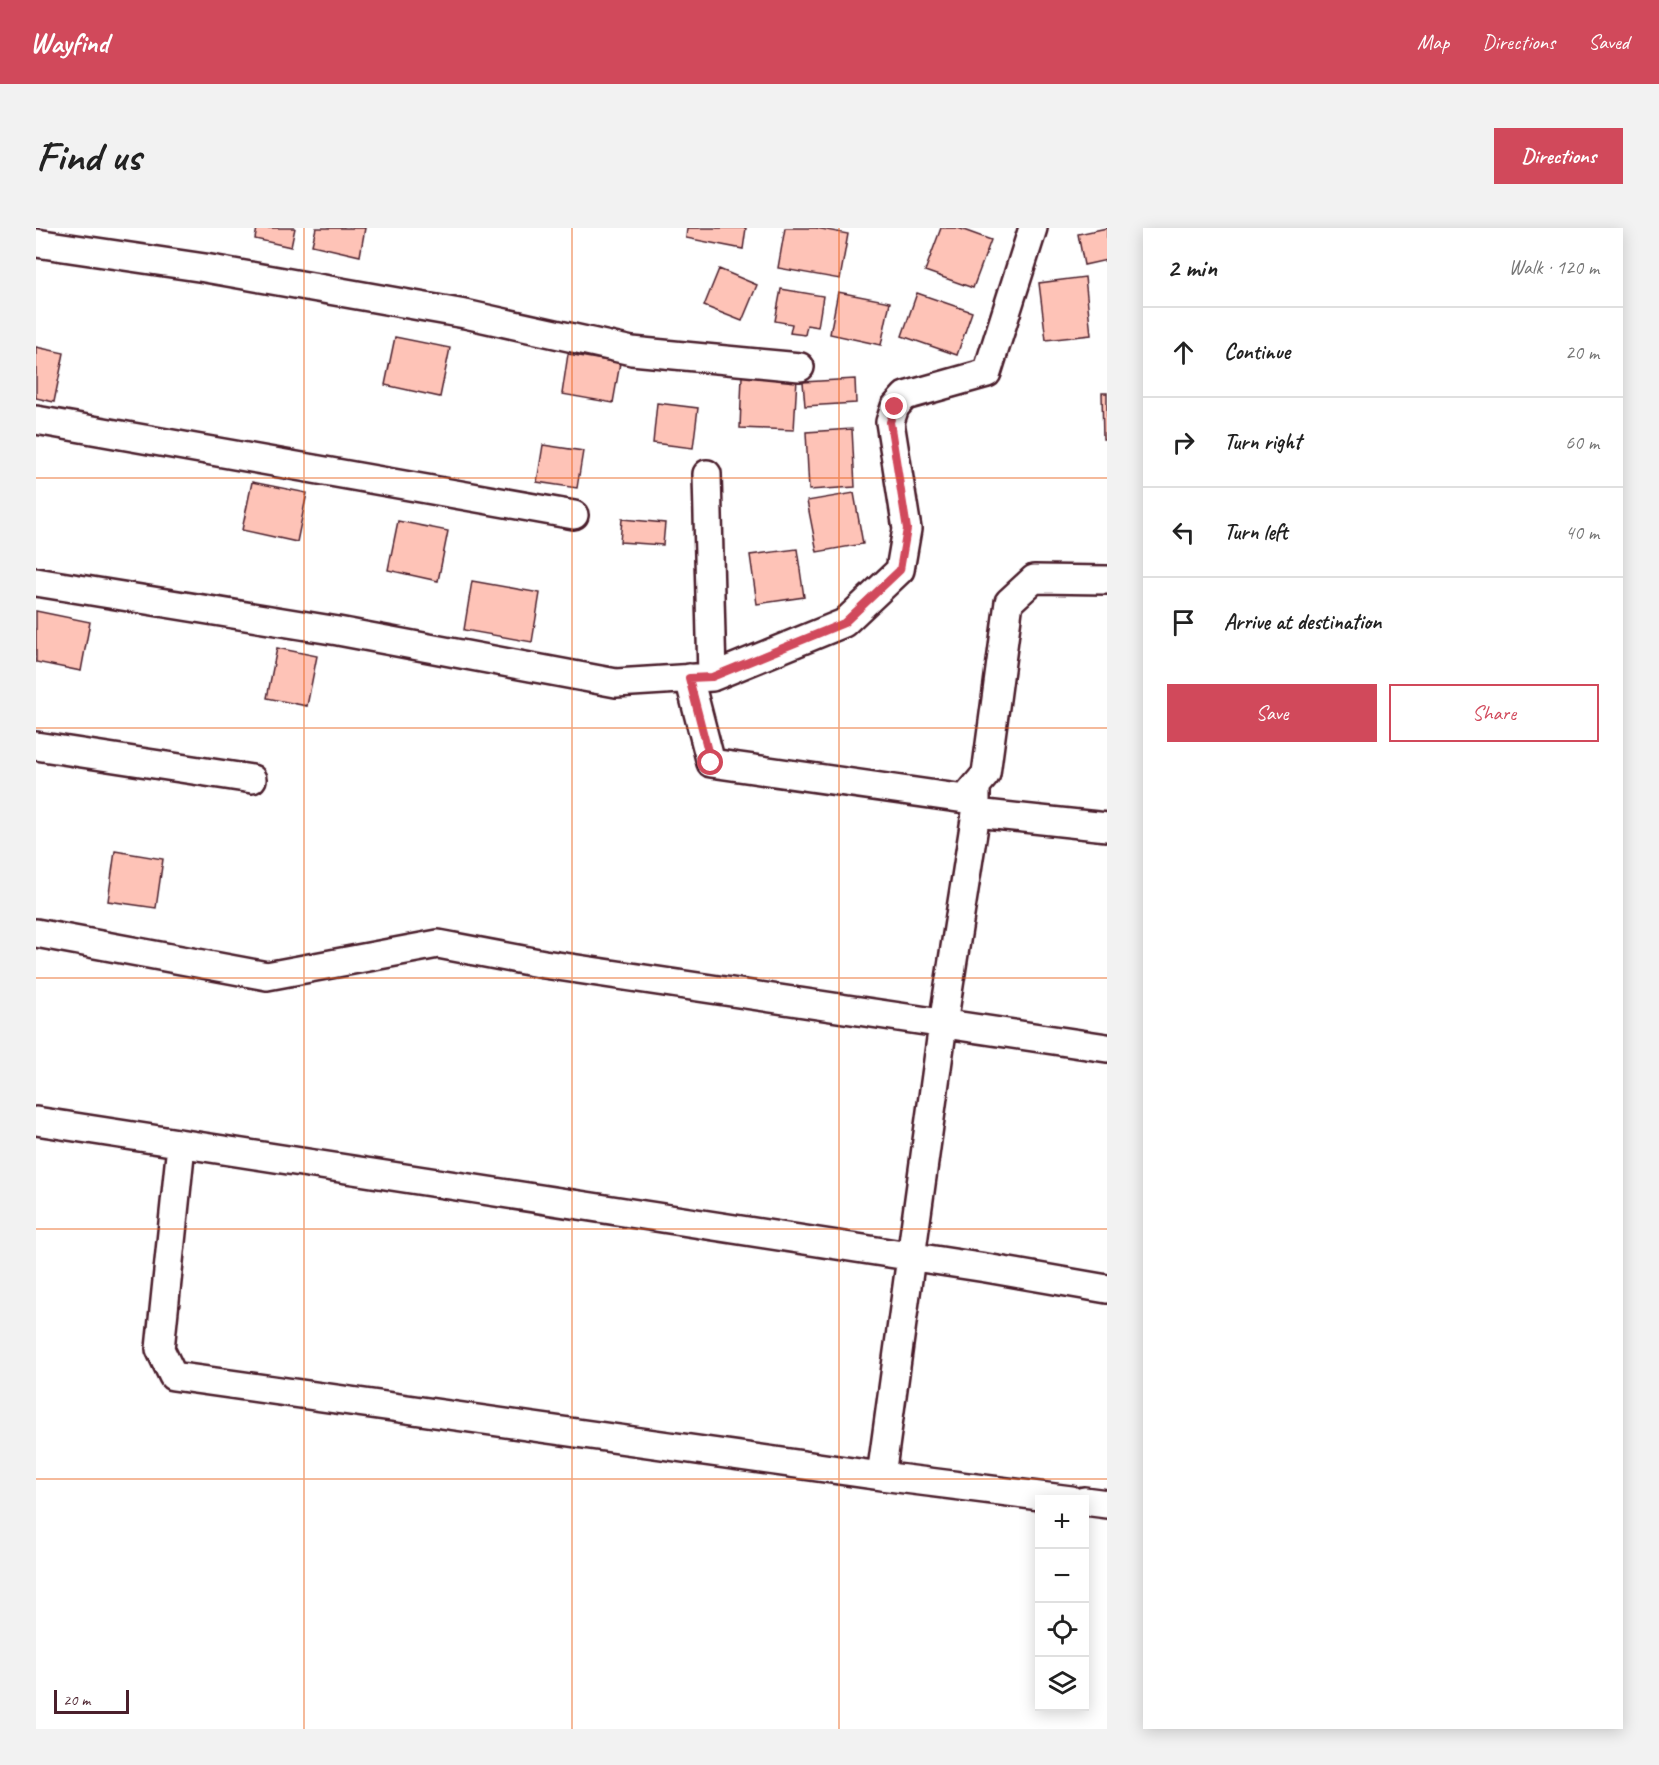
<!DOCTYPE html>
<html lang="en">
<head>
<meta charset="utf-8">
<style>
	body { margin:0; font-family:Caveat,sans-serif; background:#f2f2f2; color:#222 }
	.controls { position:absolute; right:18px; bottom:18px; display:grid; overflow:hidden; border-radius:0px; box-shadow:0 3px 15px #0003 }
	.controls button { width:54px; height:54px; display:grid; place-items:center; padding:0; border:0; border-bottom:2px solid #e0e0e0; background:#fff; color:#222; font:30px sans-serif }
	.scale { position:absolute; left:18px; bottom:15px; width:75px; box-sizing:border-box; padding-left:6px; border:3px solid #4a1f2b; border-top:0; font-size:16px; line-height:21px; white-space:nowrap; color:#4a1f2b; -webkit-text-stroke:4px #fff; paint-order:stroke }
	.stop { position:absolute; width:18px; height:18px; margin:-14px; border:4px solid #d1495b; border-radius:50%; background:#fff }
	.stop.end { background:#d1495b; border-color:#fff; box-shadow:0 2px 6px #0008 }
	.list { margin:0; padding:0; list-style:none }
	h2 { display:flex; justify-content:space-between; align-items:center; height:78px; margin:0; padding:0 24px; font-size:26px }
	h2 small { font-size:20px; font-weight:400; color:#767676 }
	.list li { display:grid; grid-template-columns:39px 1fr auto; gap:18px; align-items:center; box-sizing:border-box; height:90px; padding:0 24px; border-top:2px solid #e0e0e0 }
	.list b { display:block; font-size:22px; white-space:nowrap }
	.list em { font-size:20px; font-style:normal; color:#767676 }
	.actions { display:flex; gap:12px; padding:18px 24px }
	.actions a { flex:1; padding:14px 0; border:2px solid #d1495b; border-radius:0px; text-align:center; font-size:21px; color:#d1495b }
	.actions .main { background:#d1495b; color:#fff }
	.icon { flex:none; width:33px; height:33px; fill:none; stroke:currentColor; stroke-width:2; stroke-linecap:round; stroke-linejoin:round }
	.map { position:relative; flex:none; width:1071px; height:1501px; overflow:hidden; border-radius:0px }
	header { display:flex; align-items:center; gap:36px; box-sizing:border-box; height:84px; padding:0 30px; background:#d1495b; color:#fff }
	header strong { font-size:28px }
	nav { display:flex; gap:33px; margin-inline-start:auto; font-size:21px }
	.intro { display:flex; align-items:center; justify-content:space-between; box-sizing:border-box; height:144px; padding:0 36px }
	h1 { margin:0; font-size:42px }
	.button { padding:15px 27px; border-radius:0px; background:#d1495b; color:#fff; font-size:21px; font-weight:700 }
	main { display:flex; gap:36px; padding:0 36px }
	aside { flex:1; background:#fff; border-radius:0px; box-shadow:0 3px 15px #0003 }
	.map>svg:first-child { display:block }
	.building { fill:#fec3b7; stroke:#4a1f2b; stroke-width:1.5 }
	.lines { fill:none; stroke-linecap:round; stroke-linejoin:round }
	.street-casing { stroke:#4a1f2b; stroke-width:32 }
	.street { stroke:#fff; stroke-width:27 }
	.route { stroke:#d1495b; stroke-width:8 }
	.grid { fill:none; stroke:#e8590c; stroke-width:1.5; stroke-opacity:0.55 }
</style>
</head>
<body>
<header>
<strong>Wayfind</strong>
<nav><a>Map</a><a>Directions</a><a>Saved</a></nav>
</header>
<div class="intro"><h1>Find us</h1><a class="button">Directions</a></div>
<main>
<div class="map">
<svg width="1071" height="1501" viewBox="0 0 1071 1501">
	<rect width="100%" height="100%" fill="#fff"/>
	<filter id="ink" filterUnits="userSpaceOnUse"><feTurbulence type="fractalNoise" baseFrequency=".0167" numOctaves="2"/><feDisplacementMap in="SourceGraphic" scale="12" xChannelSelector="R" yChannelSelector="G"/><feConvolveMatrix kernelMatrix="1 2 1 2 8 2 1 2 1" color-interpolation-filters="sRGB"/></filter>
	<g filter="url(#ink)">
		<!-- building -->
		<path class="building" d="M221 0H259L255 19 219 11Z
			M280 0H329L324 28 276 17Z
			M651 0H710L707 21 650 10Z
			M749 0H780L812 6 804 51 742 40Z
			M905 0H922L955 12 937 60 889 43Z
			M1071 0V32L1048 37 1042 6Z
			M683 41 721 57 706 93 668 78Z
			M1049 49 1055 107 1010 112 1003 55Z
			M745 61 787 68 782 99 771 97 769 107 754 105 756 96 739 93Z
			M802 64 854 74 845 117 794 106Z
			M881 65 936 84 921 127 866 108Z
			M359 109 414 120 404 169 349 157Z
			M0 119 28 125 18 174 0 170Z
			M532 126 584 135 577 175 526 166Z
			M706 148 761 150 758 202 704 200Z
			M819 151 820 175 769 178 767 154Z
			M1066 165H1071V211H1067Z
			M621 175 662 180 657 220 617 215Z
			M816 201 819 259 773 262 770 204Z
			M507 217 547 223 541 260 501 254Z
			M216 254 271 265 261 314 206 302Z
			M818 265 827 316 781 324 771 273Z
			M586 291 629 295 627 317 584 314Z
			M362 293 412 303 402 353 352 342Z
			M761 321 768 369 721 376 714 327Z
			M436 353 504 365 496 414 428 402Z
			M0 383 54 394 45 443 0 434Z
			M241 420 281 428 271 478 231 470Z
			M79 623 127 631 120 680 72 673Z"/>
		<g class="lines">
			<!-- street casing -->
			<g class="street-casing">
				<path id="street" d="M0 15 169 40 429 86 596 123 764 139
					M0 192 538 287
					M671 246 676 449
					M0 354 302 403 580 455 676 449 808 395 864 342 871 301 854 194 859 179 869 168 951 145 997 0
					M653 450 675 535 929 571 950 546 973 374 998 351 1071 352
					M0 518 216 551
					M940 558V585L907 796 845 1248 1035 1272
					M940 585 1071 599
					M0 705 231 748 402 716 508 736 1071 820
					M0 893 950 1040 1071 1061
					M145 917 124 1121 137 1148 845 1248
					M1048 1273 1071 1276"/>
			</g>
			<!-- street -->
			<use href="#street" class="street"/>
		</g>
	</g>
	<g class="lines" filter="url(#ink)">
		<!-- route -->
		<path class="route" d="M675 535 653 450 676 449 808 395 864 342 871 301 854 194 859 179"/>
	</g>
	<!-- grid -->
	<path class="grid" d="M268 0V1501M536 0V1501M803 0V1501M0 250H1071M0 500H1071M0 750H1071M0 1001H1071M0 1251H1071"/>
</svg>
<div class="controls">
<button>+</button>
<button>−</button>
<button><svg class="icon" aria-label="locate" viewBox="0 0 24 24"><circle cx="12" cy="12" r="6"/><path d="M12 2v4M12 18v4M2 12h4M18 12h4"/></svg></button>
<button><svg class="icon" aria-label="layers" viewBox="0 0 24 24"><path d="M12 4l9 5-9 5-9-5zM3 14l9 5 9-5"/></svg></button>
</div>
<div class="scale">20 m</div>
<div class="stop" style="left:675px;top:535px"></div>
<div class="stop end" style="left:859px;top:179px"></div>
</div>
<aside>
<h2>2 min<small>Walk · 120 m</small></h2>
<ul class="list">
<li><svg class="icon" aria-label="ahead" viewBox="0 0 24 24"><path d="M12 20V5M6 11l6-6 6 6"/></svg><div><b>Continue</b></div><em>20 m</em></li>
<li><svg class="icon" aria-label="right" viewBox="0 0 24 24"><path d="M7 20v-9h11M14 6l5 5-5 5"/></svg><div><b>Turn right</b></div><em>60 m</em></li>
<li><svg class="icon" aria-label="left" viewBox="0 0 24 24"><path d="M17 20v-9H6M10 6l-5 5 5 5"/></svg><div><b>Turn left</b></div><em>40 m</em></li>
<li><svg class="icon" aria-label="arrive" viewBox="0 0 24 24"><path d="M6 21V4h12l-3 4 3 4H6"/></svg><div><b>Arrive at destination</b></div></li>
</ul>
<div class="actions"><a class="main">Save</a><a>Share</a></div>
</aside>
</main>
</body>
</html>
